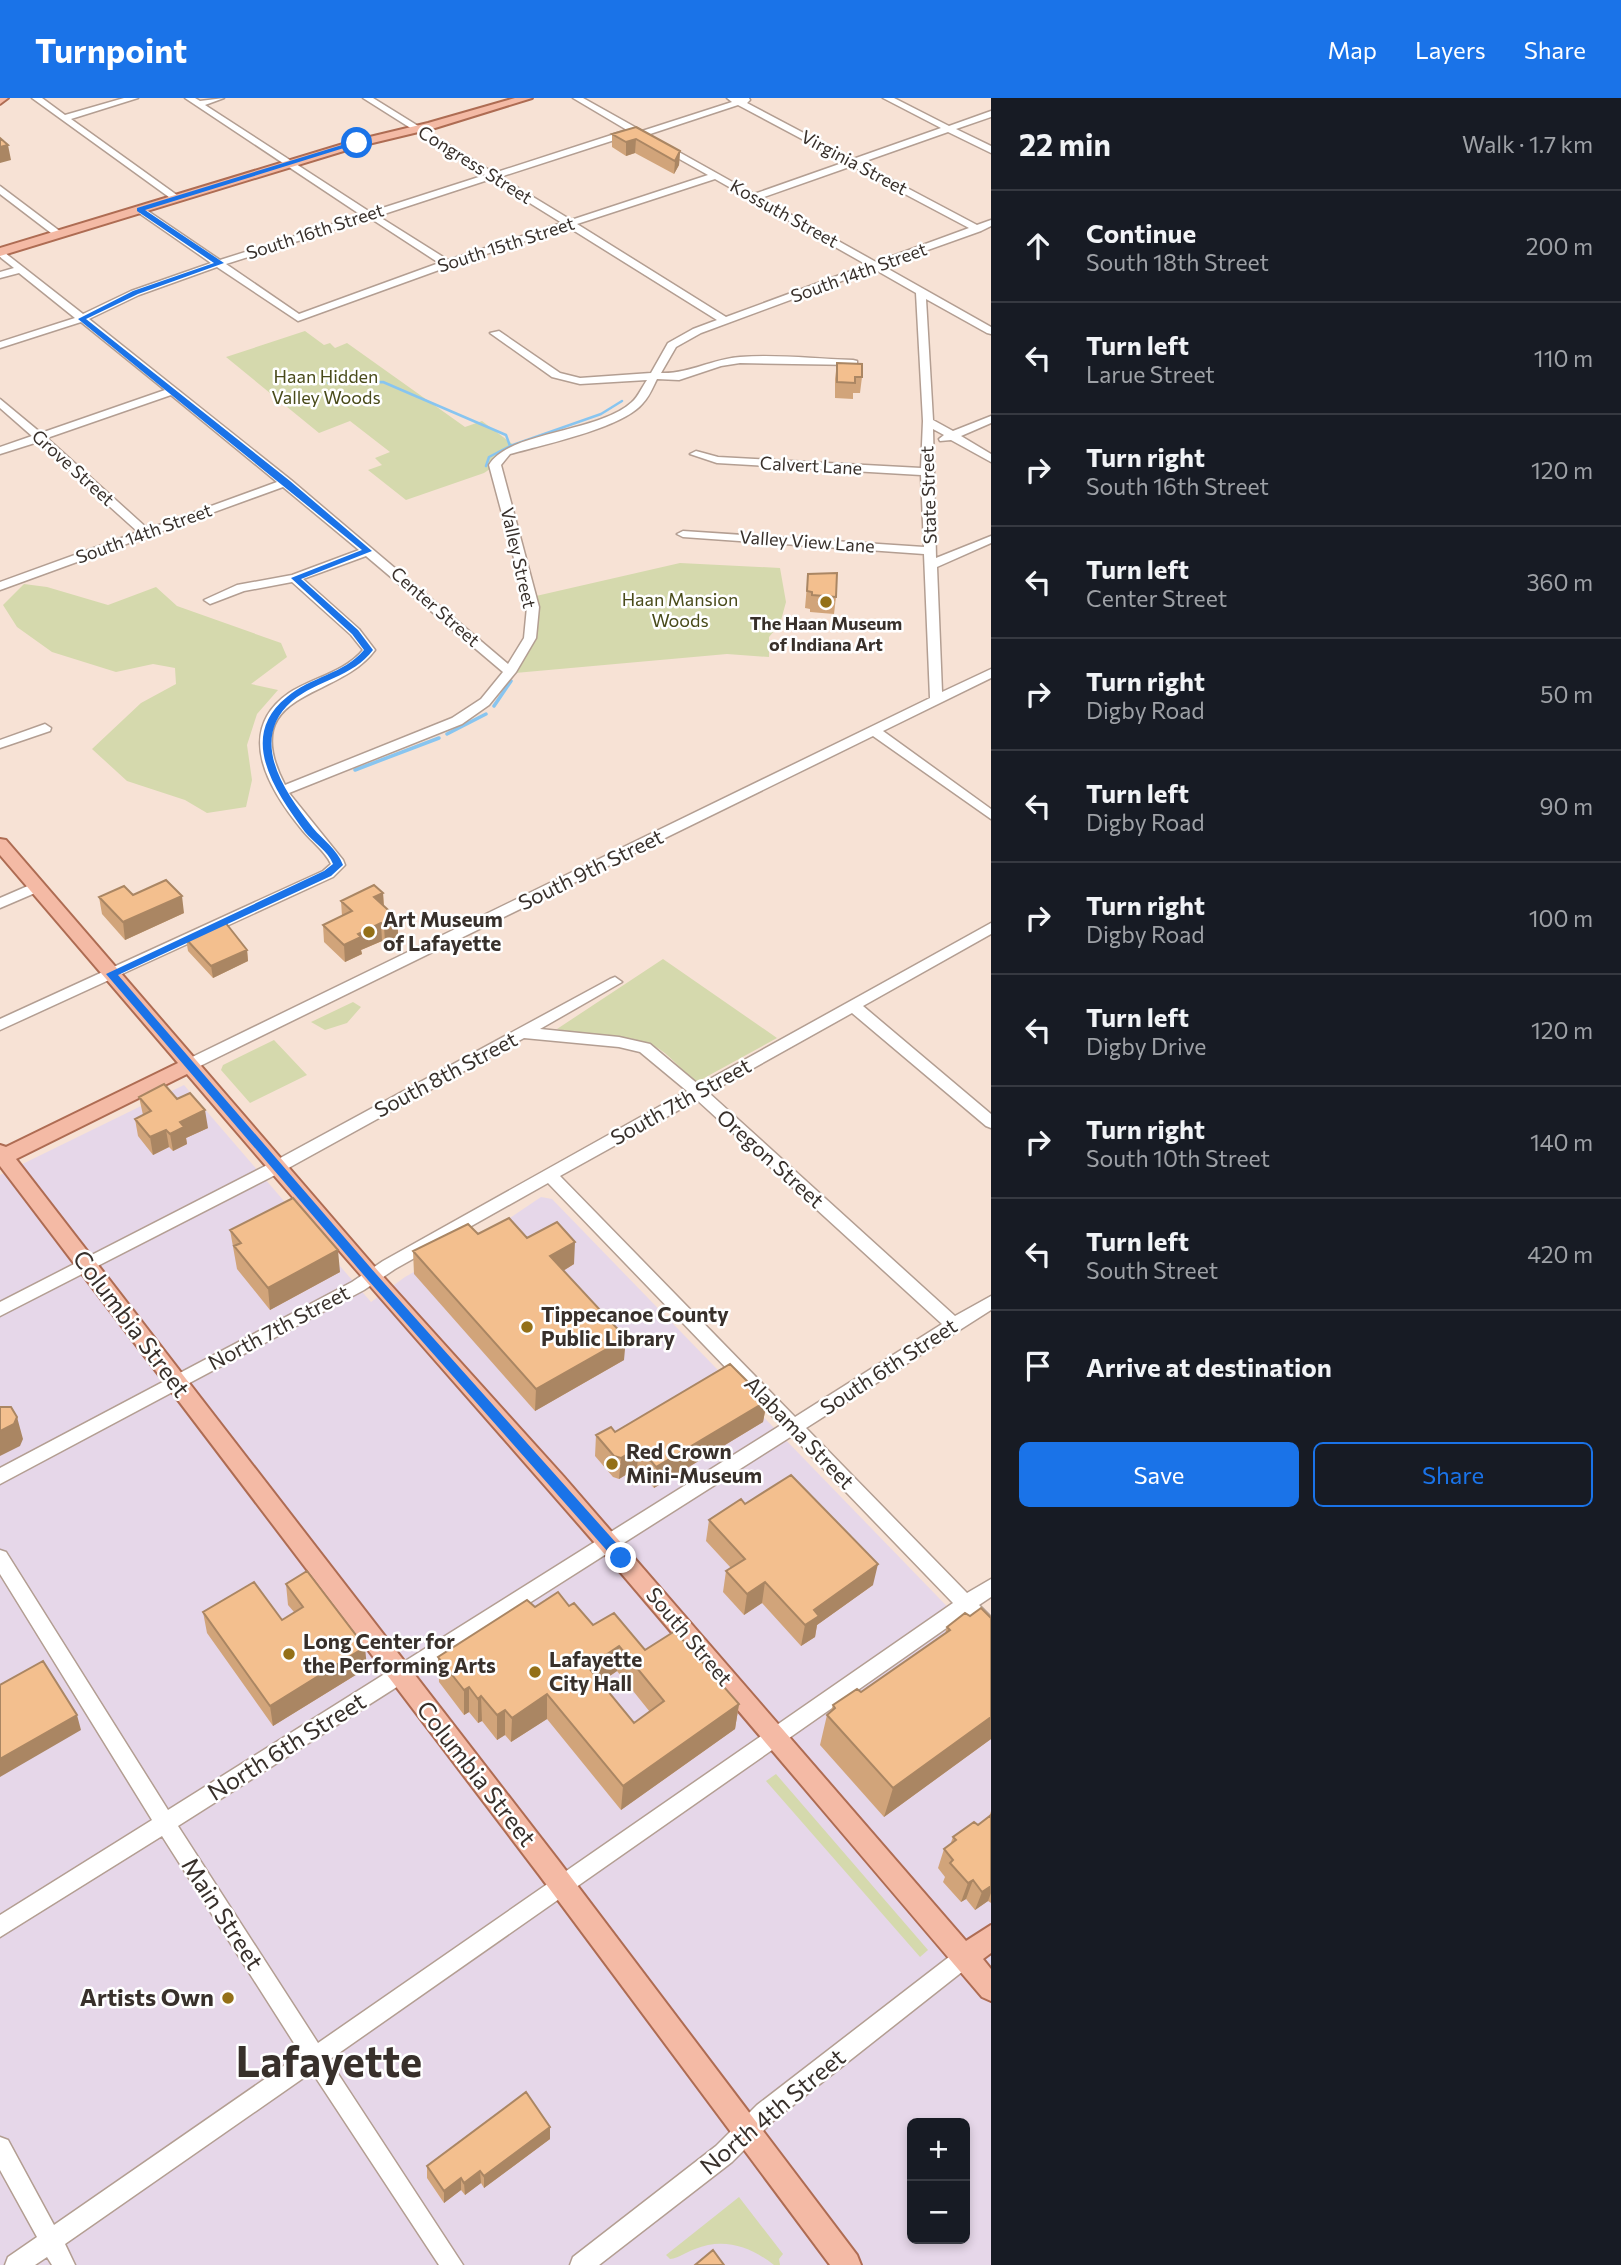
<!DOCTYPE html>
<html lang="en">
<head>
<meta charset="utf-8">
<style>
	body { margin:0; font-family:Commissioner,sans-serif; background:#20242c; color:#f1f3f6 }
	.controls { position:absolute; right:21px; bottom:21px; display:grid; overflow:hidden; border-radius:10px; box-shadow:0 4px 10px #0003 }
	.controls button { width:63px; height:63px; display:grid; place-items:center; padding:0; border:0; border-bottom:2px solid #363941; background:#171b24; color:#f1f3f6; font:35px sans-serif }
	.stop { position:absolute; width:21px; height:21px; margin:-16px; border:5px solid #1a73e8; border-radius:50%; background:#fff }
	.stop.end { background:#1a73e8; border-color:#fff; box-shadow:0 2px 7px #0008 }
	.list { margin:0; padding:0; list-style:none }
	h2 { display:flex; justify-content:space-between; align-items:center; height:91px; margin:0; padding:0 28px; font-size:30px }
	h2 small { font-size:23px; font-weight:400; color:#9ea1a6 }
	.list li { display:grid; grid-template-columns:46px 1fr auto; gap:21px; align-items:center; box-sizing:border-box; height:112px; padding:0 28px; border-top:2px solid #363941 }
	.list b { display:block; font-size:26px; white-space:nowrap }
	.list p { margin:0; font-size:23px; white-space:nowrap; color:#9ea1a6 }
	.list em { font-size:23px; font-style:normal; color:#9ea1a6 }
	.actions { display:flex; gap:14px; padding:21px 28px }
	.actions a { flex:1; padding:16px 0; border:2px solid #1a73e8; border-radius:10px; text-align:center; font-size:24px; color:#1a73e8 }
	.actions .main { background:#1a73e8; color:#fff }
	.icon { flex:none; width:38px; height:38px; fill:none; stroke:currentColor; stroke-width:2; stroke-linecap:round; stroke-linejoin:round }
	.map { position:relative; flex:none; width:991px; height:2167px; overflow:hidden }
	header { display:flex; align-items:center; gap:42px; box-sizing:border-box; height:98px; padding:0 35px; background:#1a73e8; color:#fff }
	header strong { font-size:33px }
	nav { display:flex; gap:38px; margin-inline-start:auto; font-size:24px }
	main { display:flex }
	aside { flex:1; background:#171b24 }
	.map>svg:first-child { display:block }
	.commercial { fill:#e6d7e9; fill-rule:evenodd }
	.green { fill:#d5d9ad }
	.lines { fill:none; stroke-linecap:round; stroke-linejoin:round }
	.stream-far1 { stroke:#88c5f0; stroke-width:2.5 }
	.stream { stroke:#88c5f0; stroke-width:3.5 }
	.minor-casing { stroke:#b39e92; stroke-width:3 }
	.major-casing { stroke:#ae6c53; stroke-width:4 }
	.minor { fill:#fff; fill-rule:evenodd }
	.major { fill:#f4baa5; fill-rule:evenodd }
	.wall { fill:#d1a47a; fill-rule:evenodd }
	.shaded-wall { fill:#aa8663 }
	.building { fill:#f3bf8e; stroke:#aa8663; stroke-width:2; fill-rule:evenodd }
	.route { fill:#1a73e8 }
	.poi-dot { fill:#947018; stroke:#fff; stroke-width:2.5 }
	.labels { text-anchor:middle; stroke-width:5; stroke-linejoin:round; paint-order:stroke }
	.far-street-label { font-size:18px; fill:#38302b; stroke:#fff }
	.far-park-label { font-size:18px; fill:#494b1a; stroke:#fff }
	.far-poi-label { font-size:18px; font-weight:bold; fill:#38302b; stroke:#fff }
	.street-label { font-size:21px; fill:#38302b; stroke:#fff }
	.poi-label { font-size:21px; font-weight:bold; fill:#38302b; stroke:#fff; text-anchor:start }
	.near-street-label { font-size:24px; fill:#38302b; stroke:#fff }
	.near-poi-label { font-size:24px; font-weight:bold; fill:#38302b; stroke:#fff; text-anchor:end }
	.near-town-label { font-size:42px; font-weight:bold; fill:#38302b; stroke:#fff }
</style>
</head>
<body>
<header>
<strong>Turnpoint</strong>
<nav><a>Map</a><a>Layers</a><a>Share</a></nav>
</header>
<main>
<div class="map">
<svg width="991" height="2167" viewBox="0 0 991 2167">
	<rect width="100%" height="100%" fill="#f7e2d5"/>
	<!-- commercial -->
	<path class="commercial" d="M184 987 371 1204 405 1179 507 1122 541 1099 552 1101 970 1532 991 1519V2167H0V1077ZM912 2025H965V2141H912Z"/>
	<!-- green -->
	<path class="green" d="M305 233 324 247 330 245 335 250 347 245 465 329 482 323 515 348 494 359 490 371 484 375 406 402 368 372 382 367 375 360 390 354 350 323 319 335 226 259Z
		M680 465 780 470 786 504 780 526 769 539V559L727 556 515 575 535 539 536 498Z
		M24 486 47 489 108 507 156 489 177 508 281 545 287 559 251 586 278 592 257 616 247 647 252 682 246 709 207 715 185 702 127 683 92 651 141 605 176 586 175 570 153 566 116 574 52 554 17 529 3 507Z
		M663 861 777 940 695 985C683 974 669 955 654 948 625 934 589 939 557 931Z
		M353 904 361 909 347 925 325 932 311 924Z
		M274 942 307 977 250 1005 221 972 223 967Z
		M776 1676 928 1852 920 1859 766 1683Z
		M739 2099 783 2156 779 2161 780 2167H774C751 2149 724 2139 695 2151 686 2154 679 2160 670 2161L666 2157Z"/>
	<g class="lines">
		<!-- stream-far1 -->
		<path class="stream-far1" d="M328 285 383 284 506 337 510 348 489 359 486 368
			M510 348 601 316 622 303"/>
		<!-- stream -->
		<path class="stream" d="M494 608 511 583
			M447 636 486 616
			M355 672 439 640"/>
		<!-- minor casing -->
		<g class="minor-casing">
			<path id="minor" d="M32 0H42L65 17 124 0H138L71 21 181 100 173 102Z
				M185 0H195L200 3 224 0 205 7 370 114 485 77 363 0H373L494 75 627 32 573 0H583L642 33 732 4 727 0H749L750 2 747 5 853 61 941 30 883 0H894L949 28 991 13V19L956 31 991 48V55L948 34 860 65 977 127 991 122V128L981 133 883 168 991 229V236L987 235 926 201 933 322 953 333 991 318V325L961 338 991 356V364L951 342 940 343 939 341 944 337 933 331 936 460 991 438V445L937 469 942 594 991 571V580L883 633 991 711V721L873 638 194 971 189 972 181 967 184 963 930 600 924 456 683 439 677 436 683 433 924 449 921 377 717 365 690 356 696 353 718 359 921 370 923 323 916 195 874 171 701 235 676 249 661 275C689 276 712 261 740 259 777 256 816 261 853 262L857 263V267L740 265 721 268 679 282 657 281C653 289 649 299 643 305 623 330 542 347 510 356L501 367 539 509 536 540 516 574 489 607 462 626 289 695 343 762 345 767 333 779 0 932V921L323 773 331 766C325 753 312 744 303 733 270 693 233 634 289 595 312 580 345 574 363 552L351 537 292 484 244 493 210 506 204 502 237 487 292 477 359 452 283 389 0 492V484L138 434 38 344 0 356V349L32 338 0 310V301L41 335 165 292 81 224 0 250V244L75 220 19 175 0 180V174L14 170 0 159V151L83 216 131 193 211 165 136 113V109H142L220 162 361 117ZM738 7 845 64 754 96 661 44 656 47 658 49 708 77 571 122 500 79 633 36 644 38ZM852 68 969 130 876 164 761 100ZM491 81 562 125 448 162 378 118ZM715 81 867 167 726 219 577 126ZM370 120 439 165 299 216 226 166ZM568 129 717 222 693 231 668 245 651 275 580 280 560 275 499 233 490 235 552 279 580 286 647 282C642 289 638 299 632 304 598 335 509 333 489 367L527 509 524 540 508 566 291 382 89 221 139 197 217 169 298 223 450 168ZM171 297 277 384 148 431 47 340ZM366 458 503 574 481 601 452 620 285 687C235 591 338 603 375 552L359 531 303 481Z
				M0 88 61 134V138H55L0 96Z
				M45 626 51 630 50 633 0 650V642Z
				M37 784 42 786 44 789 42 792 0 810V800Z
				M991 825V836L863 908 991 1016V1030L986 1028 852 915 709 995 955 1218 991 1198V1212L806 1330 967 1495 991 1481V1499L979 1507 991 1519V1540L984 1538 965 1517 329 1962 463 2167H439L312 1974 65 2146 75 2167H52L47 2159 35 2167H5L8 2159 37 2139 0 2072V2039L8 2042 54 2127 301 1956 162 1738 0 1839V1817L152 1722 0 1476V1452L6 1454 168 1712 781 1327 548 1085 395 1171 364 1192 0 1386V1370L352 1184 383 1163 687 993 640 954 619 949 524 940 283 1073 0 1218V1204L271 1065 610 881 615 879 622 884 540 931 619 939 650 946 699 987ZM697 1002 942 1226 795 1319 560 1078ZM792 1338 953 1505 318 1945 178 1728Z
				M965 1849 972 1852 975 1859 972 1866 773 2023 732 2064 599 2167H570L573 2159 716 2048 757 2007 958 1852Z"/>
		</g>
		<!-- major casing -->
		<g class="major-casing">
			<path id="major" d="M0 0H8L0 6Z
				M515 0H532L435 30 360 48 0 158V150L353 43 428 25Z
				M0 741 6 742 379 1174 564 1379 966 1843 991 1827V1855L983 1861 991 1871V1903L982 1899C861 1758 742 1616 621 1475 476 1308 330 1144 187 976L16 1061 558 1762 857 2157 861 2167H830L540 1778 0 1068V1047L6 1049 178 965 0 757Z"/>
		</g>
		<!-- minor -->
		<use href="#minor" class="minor"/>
		<!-- major -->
		<use href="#major" class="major"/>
	</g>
	<!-- wall -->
	<path class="wall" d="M636 29 680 53 679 67 674 76 635 55 626 58 612 49V36Z
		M837 265 862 279 860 295H853V301L835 300V281Z
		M808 476 836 499 834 516 810 514V511L805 510Z
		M383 795 384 809 398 839 385 845 382 843 361 852 362 856 345 864 324 844 323 827 342 818 341 803Z
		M133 797 184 815 125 842 102 816 99 799Z
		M186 841 247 852 248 863 213 880 188 853Z
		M139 999 177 1001 208 1030 186 1040 187 1046 173 1053 169 1049 153 1057 138 1038 135 1021 143 1017Z
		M230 1132 340 1174 270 1212 237 1171Z
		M527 1140 574 1166 563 1173 624 1262 535 1313 414 1176 413 1153Z
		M767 1303 763 1324 654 1390 637 1370 619 1381 613 1379 595 1358 596 1337Z
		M745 1406 873 1487 817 1527 815 1539 801 1548 762 1505 744 1517 723 1494 726 1473 731 1470 706 1443 709 1422Z
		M286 1486 367 1570 273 1628 207 1535 203 1514 282 1522 294 1514 288 1507Z
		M569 1508 593 1527 645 1552 739 1606 735 1631 621 1712 547 1621 511 1644 505 1637 497 1642 482 1623 478 1625 469 1614 464 1617 439 1584 438 1559 535 1509ZM617 1573 650 1614 634 1625 600 1585Z
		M970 1518 991 1520V1641L884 1719 820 1647 827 1617 831 1613 833 1607 861 1594 945 1536 947 1529Z
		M991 1713V1805L988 1803 975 1812 966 1801 961 1804 943 1784 945 1779 938 1770 944 1751 950 1747 953 1739 978 1727 989 1719Z
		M550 2029V2041L484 2090 481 2085 465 2097 461 2092 444 2105 427 2080V2068Z"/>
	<!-- shaded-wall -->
	<path class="shaded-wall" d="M636 41 635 55 626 58V44Z
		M8 47 11 62 0 65V49Z
		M680 53 679 67 674 76 675 63Z
		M383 795 384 812 374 799Z
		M182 798 184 815 125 842 123 824Z
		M398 821V839L385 845 384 828Z
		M381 825 382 843 361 852 362 856 345 864 344 847 358 836Z
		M247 852 248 863 213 880 211 868Z
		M205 1012 208 1030 186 1040 187 1046 173 1053 170 1036 180 1024Z
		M166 1032 169 1049 153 1057 150 1039Z
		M575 1144 574 1166 550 1181V1158Z
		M338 1152 340 1174 270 1212 268 1190Z
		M626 1240 624 1262 535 1313 536 1291Z
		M767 1303 763 1324 654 1390 656 1369Z
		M17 1319 23 1341 20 1348 0 1358V1333Z
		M639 1349 637 1370 619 1381 621 1360Z
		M878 1466 873 1487 817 1527 815 1539 801 1548 805 1527 814 1512Z
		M765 1484 762 1505 744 1517 747 1496Z
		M619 1548 617 1573 586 1594 588 1569Z
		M365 1549 367 1570 273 1628 270 1608Z
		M469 1589V1614L464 1617V1592Z
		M547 1596V1621L511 1644 512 1620Z
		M481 1598 482 1623 478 1625V1601Z
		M739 1606 735 1631 621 1712 623 1688Z
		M505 1612V1637L497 1642V1617Z
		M77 1617 81 1632 0 1679V1661Z
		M991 1619V1641L884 1719 893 1690Z
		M973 1782 966 1801 961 1804 968 1785Z
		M991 1788V1795L988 1803 975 1812 982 1794Z
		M550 2029V2041L484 2090V2078Z
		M480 2073 481 2085 465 2097 464 2085Z
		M461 2080V2092L444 2105V2093Z"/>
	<!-- building -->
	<path class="building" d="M636 29 680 53 675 63 636 41 626 44 612 36Z
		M0 40 8 47 0 49Z
		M837 265 862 266V279H855V285L837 284Z
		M837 475 836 499 812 497V494L807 493 808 476Z
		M166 782 182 798 123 824 99 799 124 788 133 797Z
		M374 787 383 795 374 799 398 821 384 828 381 825 358 836 361 839 344 847 323 827 352 813 341 803Z
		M225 824 247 852 211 868 186 841Z
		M164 986 177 1001 190 995 205 1012 180 1024 184 1029 170 1036 166 1032 150 1039 135 1021 151 1013 139 999Z
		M293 1100 338 1152 268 1190 234 1148 241 1145 230 1132Z
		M509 1120 527 1140 557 1124 575 1144 550 1158 626 1240 536 1291 413 1153 468 1126 478 1136Z
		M730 1266 767 1303 656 1369 639 1349 621 1360 614 1358 596 1337 611 1329 615 1334Z
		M0 1309H11L17 1319 14 1326 0 1333Z
		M791 1377 878 1466 814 1512 819 1518 805 1527 765 1484 747 1496 726 1473 745 1461 709 1422 741 1401 745 1406Z
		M307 1473 365 1549 270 1608 203 1514 254 1484 282 1522 303 1509 286 1486Z
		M558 1494 569 1508 574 1505 593 1527 614 1515 645 1552 675 1533 739 1606 623 1688 547 1596 512 1620 505 1612 497 1617 481 1598 478 1601 469 1589 464 1592 438 1559 527 1502 535 1509ZM619 1548 664 1603 634 1625 588 1569Z
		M981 1510 991 1520V1619L893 1690 827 1617 835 1610 833 1607 857 1591 861 1594 950 1532 947 1529 965 1515 970 1518Z
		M43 1563 77 1617 0 1661V1587Z
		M991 1717V1788L982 1794 973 1782 968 1785 950 1765 953 1762 944 1751 956 1742 953 1739 974 1724 978 1727Z
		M526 1994 550 2029 484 2078 480 2073 464 2085 461 2080 444 2093 427 2068Z
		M713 2152 724 2167H695Z"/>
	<!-- route -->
	<path class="route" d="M355 43 360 45 145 112 224 165 138 196 86 221 290 383 372 453 301 481 358 532 373 552C353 579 317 582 292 603 248 642 284 693 313 730 323 742 337 751 343 767L331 778 118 877 376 1176 626 1456 628 1460 621 1466 617 1464 368 1182 106 876 324 773 333 766C328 753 314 745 305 734 275 693 237 639 287 599 310 579 344 576 364 552L352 536 291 480 362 452 78 221 133 193 214 165 137 113V110Z"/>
	<!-- markers -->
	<g class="poi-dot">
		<circle cx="826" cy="504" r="7"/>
		<circle cx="369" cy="834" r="7"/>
		<circle cx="527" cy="1229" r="7"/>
		<circle cx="612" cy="1366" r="7"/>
		<circle cx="289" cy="1556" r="7"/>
		<circle cx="535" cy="1574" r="7"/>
		<circle cx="228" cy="1900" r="7"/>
	</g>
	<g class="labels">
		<!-- far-street labels -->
		<g class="far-street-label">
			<text transform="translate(854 65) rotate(28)" y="6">Virginia Street</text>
			<text transform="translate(475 67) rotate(32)" y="6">Congress Street</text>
			<text transform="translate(784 116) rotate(29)" y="6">Kossuth Street</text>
			<text transform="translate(315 134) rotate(-18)" y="6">South 16th Street</text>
			<text transform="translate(506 147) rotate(-18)" y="6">South 15th Street</text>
			<text transform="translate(859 175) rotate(-20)" y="6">South 14th Street</text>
			<text transform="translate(811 368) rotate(3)" y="6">Calvert Lane</text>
			<text transform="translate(73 370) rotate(42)" y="6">Grove Street</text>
			<text transform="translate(929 397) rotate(-92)" y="6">State Street</text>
			<text transform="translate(144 436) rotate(-20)" y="6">South 14th Street</text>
			<text transform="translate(807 444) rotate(4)" y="6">Valley View Lane</text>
			<text transform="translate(518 460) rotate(77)" y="6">Valley Street</text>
			<text transform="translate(435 509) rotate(41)" y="6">Center Street</text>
		</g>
		<!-- far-park labels -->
		<g class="far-park-label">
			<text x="326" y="285">Haan Hidden<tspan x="326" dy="21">Valley Woods</tspan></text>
			<text x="680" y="508">Haan Mansion<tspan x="680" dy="21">Woods</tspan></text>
		</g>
		<!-- far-poi labels -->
		<g class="far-poi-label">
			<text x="826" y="532">The Haan Museum<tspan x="826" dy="21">of Indiana Art</tspan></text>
		</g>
		<!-- street labels -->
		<g class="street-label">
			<text transform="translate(591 772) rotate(-26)" y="7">South 9th Street</text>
			<text transform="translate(446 977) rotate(-28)" y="7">South 8th Street</text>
			<text transform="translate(681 1004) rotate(-29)" y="7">South 7th Street</text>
			<text transform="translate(770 1061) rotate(42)" y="7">Oregon Street</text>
			<text transform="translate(279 1230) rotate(-28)" y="7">North 7th Street</text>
			<text transform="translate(889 1269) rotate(-33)" y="7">South 6th Street</text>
			<text transform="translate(799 1335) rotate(46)" y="7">Alabama Street</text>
			<text transform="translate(689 1539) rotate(50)" y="7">South Street</text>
		</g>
		<!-- poi labels -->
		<g class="poi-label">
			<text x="383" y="829">Art Museum<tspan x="383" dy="24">of Lafayette</tspan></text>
			<text x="541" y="1224">Tippecanoe County<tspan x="541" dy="24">Public Library</tspan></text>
			<text x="626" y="1361">Red Crown<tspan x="626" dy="24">Mini-Museum</tspan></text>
			<text x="303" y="1551">Long Center for<tspan x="303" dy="24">the Performing Arts</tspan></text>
			<text x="549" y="1569">Lafayette<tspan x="549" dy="24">City Hall</tspan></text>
		</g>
		<!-- near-street labels -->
		<g class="near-street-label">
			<text transform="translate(131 1226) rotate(53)" y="8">Columbia Street</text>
			<text transform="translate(287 1649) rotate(-32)" y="8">North 6th Street</text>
			<text transform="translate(476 1676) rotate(52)" y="8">Columbia Street</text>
			<text transform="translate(222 1816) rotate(57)" y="8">Main Street</text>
			<text transform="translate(773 2014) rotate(-40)" y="8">North 4th Street</text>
		</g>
		<!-- near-poi labels -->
		<g class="near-poi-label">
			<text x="214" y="1908">Artists Own</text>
		</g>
		<!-- near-town labels -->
		<g class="near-town-label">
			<text x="329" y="1979">Lafayette</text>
		</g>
	</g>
</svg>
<div class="controls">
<button>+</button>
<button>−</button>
</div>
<div class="stop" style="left:357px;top:45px"></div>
<div class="stop end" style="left:621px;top:1460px"></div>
</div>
<aside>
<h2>22 min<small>Walk · 1.7 km</small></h2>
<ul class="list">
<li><svg class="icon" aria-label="ahead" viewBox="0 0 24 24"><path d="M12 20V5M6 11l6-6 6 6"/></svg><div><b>Continue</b><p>South 18th Street</p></div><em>200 m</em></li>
<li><svg class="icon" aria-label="left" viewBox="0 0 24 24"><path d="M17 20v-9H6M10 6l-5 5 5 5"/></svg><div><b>Turn left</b><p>Larue Street</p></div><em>110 m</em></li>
<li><svg class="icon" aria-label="right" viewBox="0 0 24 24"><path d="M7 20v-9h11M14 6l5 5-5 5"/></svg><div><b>Turn right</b><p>South 16th Street</p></div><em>120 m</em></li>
<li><svg class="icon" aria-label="left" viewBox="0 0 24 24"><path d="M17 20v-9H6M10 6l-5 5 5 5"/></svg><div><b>Turn left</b><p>Center Street</p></div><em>360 m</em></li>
<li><svg class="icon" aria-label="right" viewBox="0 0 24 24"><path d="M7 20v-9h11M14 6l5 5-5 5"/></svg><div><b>Turn right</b><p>Digby Road</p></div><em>50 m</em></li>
<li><svg class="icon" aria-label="left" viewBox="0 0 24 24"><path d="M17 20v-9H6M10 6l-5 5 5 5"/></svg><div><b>Turn left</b><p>Digby Road</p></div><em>90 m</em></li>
<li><svg class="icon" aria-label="right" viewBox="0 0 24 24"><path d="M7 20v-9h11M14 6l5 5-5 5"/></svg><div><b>Turn right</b><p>Digby Road</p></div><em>100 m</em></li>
<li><svg class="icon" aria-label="left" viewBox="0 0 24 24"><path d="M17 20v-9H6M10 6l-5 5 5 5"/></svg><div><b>Turn left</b><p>Digby Drive</p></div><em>120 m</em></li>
<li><svg class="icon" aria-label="right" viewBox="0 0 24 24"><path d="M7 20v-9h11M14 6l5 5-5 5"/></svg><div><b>Turn right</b><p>South 10th Street</p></div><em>140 m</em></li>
<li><svg class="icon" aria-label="left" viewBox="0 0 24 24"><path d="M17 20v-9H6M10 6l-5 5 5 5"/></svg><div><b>Turn left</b><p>South Street</p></div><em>420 m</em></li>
<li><svg class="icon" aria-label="arrive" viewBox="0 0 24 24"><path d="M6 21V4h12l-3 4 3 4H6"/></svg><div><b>Arrive at destination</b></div></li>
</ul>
<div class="actions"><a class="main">Save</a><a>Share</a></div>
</aside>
</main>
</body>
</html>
